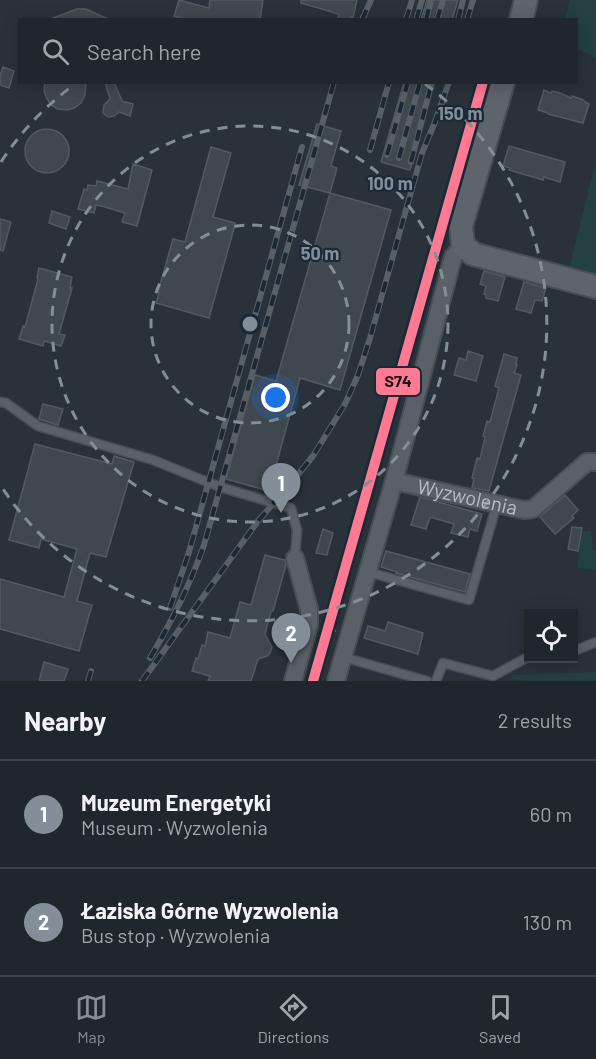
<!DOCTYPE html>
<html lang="en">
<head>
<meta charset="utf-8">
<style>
	body { margin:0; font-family:Barlow,sans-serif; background:#2c3238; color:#f1f3f6 }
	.controls { position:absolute; right:18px; bottom:18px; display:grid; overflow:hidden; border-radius:0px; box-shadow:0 3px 15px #0003 }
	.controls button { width:54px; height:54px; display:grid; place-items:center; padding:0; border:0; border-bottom:2px solid #3c4348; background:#1f262c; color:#f1f3f6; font:30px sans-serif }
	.you { position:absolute; left:276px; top:398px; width:21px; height:21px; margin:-15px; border:4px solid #fff; border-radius:50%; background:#1a73e8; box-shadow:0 0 0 9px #1a73e833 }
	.badge { display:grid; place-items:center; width:39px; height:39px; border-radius:50%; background:#838e98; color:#fff; font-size:20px; font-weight:700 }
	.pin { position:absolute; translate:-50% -50px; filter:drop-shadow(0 2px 3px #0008) }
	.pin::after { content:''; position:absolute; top:32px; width:21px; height:18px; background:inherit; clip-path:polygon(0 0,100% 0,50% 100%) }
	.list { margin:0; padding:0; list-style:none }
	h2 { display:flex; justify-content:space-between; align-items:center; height:78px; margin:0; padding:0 24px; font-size:26px }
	h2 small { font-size:20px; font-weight:400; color:#a1a5a9 }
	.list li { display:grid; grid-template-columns:39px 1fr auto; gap:18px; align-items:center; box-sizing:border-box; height:108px; padding:0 24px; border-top:2px solid #3c4348 }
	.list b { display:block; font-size:22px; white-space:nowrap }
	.list p { margin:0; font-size:20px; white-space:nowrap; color:#a1a5a9 }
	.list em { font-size:20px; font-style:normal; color:#a1a5a9 }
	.icon { flex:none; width:33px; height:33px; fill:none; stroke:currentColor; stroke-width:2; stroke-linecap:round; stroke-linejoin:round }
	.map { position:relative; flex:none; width:596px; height:681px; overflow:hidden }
	.search { position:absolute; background:#1f262c; box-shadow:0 3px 15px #0003; left:18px; right:18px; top:18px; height:66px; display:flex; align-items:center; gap:15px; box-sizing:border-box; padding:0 21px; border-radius:0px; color:#a1a5a9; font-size:22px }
	.sheet { height:294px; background:#1f262c }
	nav { display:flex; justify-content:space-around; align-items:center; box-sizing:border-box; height:84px; border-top:2px solid #3c4348; background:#1f262c; font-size:16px; color:#a1a5a9 }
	nav a { display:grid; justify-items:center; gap:3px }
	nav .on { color:#838e98 }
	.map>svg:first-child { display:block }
	.green { fill:#254041 }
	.building { fill:#40484f; stroke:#515a61; stroke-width:1.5 }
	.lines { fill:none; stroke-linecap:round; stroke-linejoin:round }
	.lane-casing { stroke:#474e54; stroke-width:11 }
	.street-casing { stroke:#474e54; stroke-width:20 }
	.secondary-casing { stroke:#474e54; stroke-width:26 }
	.path { stroke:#5d646a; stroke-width:2; stroke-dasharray:4.5 4.5; stroke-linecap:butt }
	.lane { stroke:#5a6068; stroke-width:8 }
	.street { stroke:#5a6068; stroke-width:16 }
	.secondary { stroke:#5e646c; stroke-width:22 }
	.rail-casing { stroke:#585f66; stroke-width:6 }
	.rail { stroke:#1b2936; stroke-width:4; stroke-dasharray:11; stroke-linecap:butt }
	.rail-1-casing { stroke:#1b2936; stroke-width:15 }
	.rail-1 { stroke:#fe7a93; stroke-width:10 }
	.ring { fill:none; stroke:#838e98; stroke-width:3; stroke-dasharray:10 8 }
	.labels { text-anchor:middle; stroke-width:4.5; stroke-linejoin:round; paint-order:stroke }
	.street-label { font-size:20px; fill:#b3bfcb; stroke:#1b2936 }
	.centre { fill:#838e98; stroke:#1b2936; stroke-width:3 }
	.ring-label { font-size:18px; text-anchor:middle; font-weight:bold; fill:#838e98; stroke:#1b2936; stroke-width:4.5; stroke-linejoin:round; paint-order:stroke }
	.line-badge { stroke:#1b2936; stroke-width:2 }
	.pale-badge-label { font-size:16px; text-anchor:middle; font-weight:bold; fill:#111 }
</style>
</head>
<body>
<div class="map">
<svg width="596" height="681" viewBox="0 0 596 681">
	<rect width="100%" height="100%" fill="#29323a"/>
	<!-- green -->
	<path class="green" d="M570 0H596V57L577 49 576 20 565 19Z
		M596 160V276L569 269Z
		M582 531H591L593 547 596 552V570L577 568Z
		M596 672V681H529L511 679 512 675Z"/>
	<!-- building -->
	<path class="building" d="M179 0 209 8 210 0H263L260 20H186L174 16Z
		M301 0H357L353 18 351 17 350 20H338L339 14 301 3Z
		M427 0H458L452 20H421Z
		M77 9H86L110 20H53V18Z
		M3 67 14 71 9 88 0 85V76Z
		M45 82H86L85 95 81 103 74 108 67 110 58 109 51 105 47 99 44 91Z
		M105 82H114L122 101 133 104 130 116 119 112 114 116 108 117 103 113 104 105 110 99Z
		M404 82H434L410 170 381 162Z
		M544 90 551 93 552 91 560 93 571 98 572 96 581 99 589 104 583 123 548 114V113L538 110Z
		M317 124 341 131 331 166 337 168 330 193 299 185Z
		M25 151a22 22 0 1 1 44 0a22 22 0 1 1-44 0Z
		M509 146 565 162 560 182 544 177 543 180 509 170 510 168 503 166Z
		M211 147 231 153 213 217 235 223V225L209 318 156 303 159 293 158 292 173 239 185 242Z
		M133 164 152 170 137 226 122 222 125 213 105 207 96 205 94 213 78 209 84 189 87 190 88 185 96 186 97 181 128 189Z
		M330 193 391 210 340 390 300 378 269 491 226 479 255 375 276 381Z
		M52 211 70 217 66 229 49 223Z
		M0 219 11 222 3 251 0 250Z
		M39 268 72 277 70 288H72L59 334 65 335 61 346 44 341 43 346 19 339 23 326 25 327 38 279 37 278Z
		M484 271 505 277 498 301 486 298V295L484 294 486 286 480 284Z
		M524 282 546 288 542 301 535 300 531 313 516 309Z
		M468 351 483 356 476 381 454 375 459 358 466 360Z
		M504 354 517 358 516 365H517L514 373 521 375 489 491 472 488 474 479 472 478 477 458 480 459 485 437 483 436 487 421 490 422 499 388 495 386Z
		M43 404 63 409 58 425 39 419Z
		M35 444 112 464 114 456 134 462 106 557 90 553 77 601 92 605 79 651 0 629V579L64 597 77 549 41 539 39 548 9 540Z
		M565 495 578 510 572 516 574 518 555 534 540 517Z
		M420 497 482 514 477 531 470 529 468 537 451 533 454 524 430 517 426 529 411 525Z
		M572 527 582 528 578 551 568 549Z
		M323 529 333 533 327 555 316 553Z
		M386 551 470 574 465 592 396 573 397 572 381 567Z
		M265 555 285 560 286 565 273 611H271L265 634 272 647 270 653 267 656 258 659 251 681H208L210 676 192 671 196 658 198 659 202 645 205 646 208 632 230 638 240 602 251 605Z
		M388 622 423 633 418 654 364 638 368 626 385 631Z
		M44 662 68 669 64 681H39Z"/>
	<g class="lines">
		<!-- lane casing -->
		<g class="lane-casing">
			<path id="lane" d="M0 402 6 403 38 426 153 460 220 487 291 508 297 530 295 558
				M368 572 469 600 497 504
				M574 651 596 642
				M343 657 427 681
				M436 681 443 663 493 676 528 657"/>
		</g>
		<!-- street casing -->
		<g class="street-casing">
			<g id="street">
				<path id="s1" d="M394 481 524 510 533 509 587 462H596"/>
				<path d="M293 681 309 624V609L295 558"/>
				<path d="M336 681 394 481 453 257 463 245"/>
			</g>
		</g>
		<!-- secondary casing -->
		<g class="secondary-casing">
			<path id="secondary" d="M521 20 526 0
				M503 82 461 226 463 245 473 254 596 287"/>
		</g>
		<!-- path -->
		<path class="path" d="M324 628 336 631"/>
		<!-- lane -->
		<use href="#lane" class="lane"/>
		<!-- street -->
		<use href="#street" class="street"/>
		<!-- secondary -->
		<use href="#secondary" class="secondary"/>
		<!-- rail casing -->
		<g class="rail-casing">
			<path id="rail" d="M362 20 371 0
				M406 20 412 0
				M416 20 422 0
				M426 20 431 0
				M437 20 443 0
				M458 20 463 0
				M467 20 473 0
				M370 150 389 82
				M387 155 408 82
				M399 158 420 82
				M411 162 432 82
				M170 608 189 552 302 147
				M150 658C172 621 190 585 204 545L334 82
				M88 681 91 671
				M142 681 258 521 287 488 313 456 345 404 358 375 370 338 422 153 435 122 449 82"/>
		</g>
		<!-- rail -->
		<use href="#rail" class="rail"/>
		<!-- rail-1 casing -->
		<g class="rail-1-casing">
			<path id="rail-1" d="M313 681 483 82"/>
		</g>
		<!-- rail-1 -->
		<use href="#rail-1" class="rail-1"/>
	</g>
	<!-- distance rings -->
	<g class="ring">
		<circle cx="250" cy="324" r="99"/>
		<circle cx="250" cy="324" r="198"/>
		<path d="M1 162A297 297 0 0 1 75 84M425 84A297 297 0 1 1 1 486"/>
	</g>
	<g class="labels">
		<!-- street labels -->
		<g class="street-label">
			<text dy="7" stroke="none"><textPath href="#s1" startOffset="75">Wyzwolenia</textPath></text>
		</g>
	</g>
	<circle cx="250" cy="324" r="9" class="centre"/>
	<g class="ring-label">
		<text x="460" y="120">150 m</text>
		<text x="390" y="190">100 m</text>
		<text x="320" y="260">50 m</text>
	</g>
	<rect class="line-badge" x="375" y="367" width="46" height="29" rx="6" fill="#fe7a93"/>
	<g class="pale-badge-label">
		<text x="398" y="387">S74</text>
	</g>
</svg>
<div class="controls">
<button><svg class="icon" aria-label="locate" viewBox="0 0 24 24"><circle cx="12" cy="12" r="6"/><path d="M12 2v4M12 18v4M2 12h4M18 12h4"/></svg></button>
</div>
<div class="you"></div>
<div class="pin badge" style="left:281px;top:513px">1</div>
<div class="pin badge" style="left:291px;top:663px">2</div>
<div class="search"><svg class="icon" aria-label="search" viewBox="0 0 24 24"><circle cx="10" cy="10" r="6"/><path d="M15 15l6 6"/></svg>Search here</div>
</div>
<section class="sheet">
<h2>Nearby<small>2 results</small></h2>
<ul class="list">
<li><span class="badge">1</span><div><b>Muzeum Energetyki</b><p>Museum · Wyzwolenia</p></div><em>60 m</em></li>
<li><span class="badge">2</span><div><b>Łaziska Górne Wyzwolenia</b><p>Bus stop · Wyzwolenia</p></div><em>130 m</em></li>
</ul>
</section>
<nav>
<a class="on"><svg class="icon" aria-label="map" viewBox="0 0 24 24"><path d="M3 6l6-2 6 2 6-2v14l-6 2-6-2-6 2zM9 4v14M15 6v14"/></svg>Map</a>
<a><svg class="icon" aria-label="directions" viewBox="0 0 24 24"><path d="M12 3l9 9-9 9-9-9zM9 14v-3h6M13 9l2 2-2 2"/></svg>Directions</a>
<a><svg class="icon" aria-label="saved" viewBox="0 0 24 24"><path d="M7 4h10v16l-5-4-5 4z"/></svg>Saved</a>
</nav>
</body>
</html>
